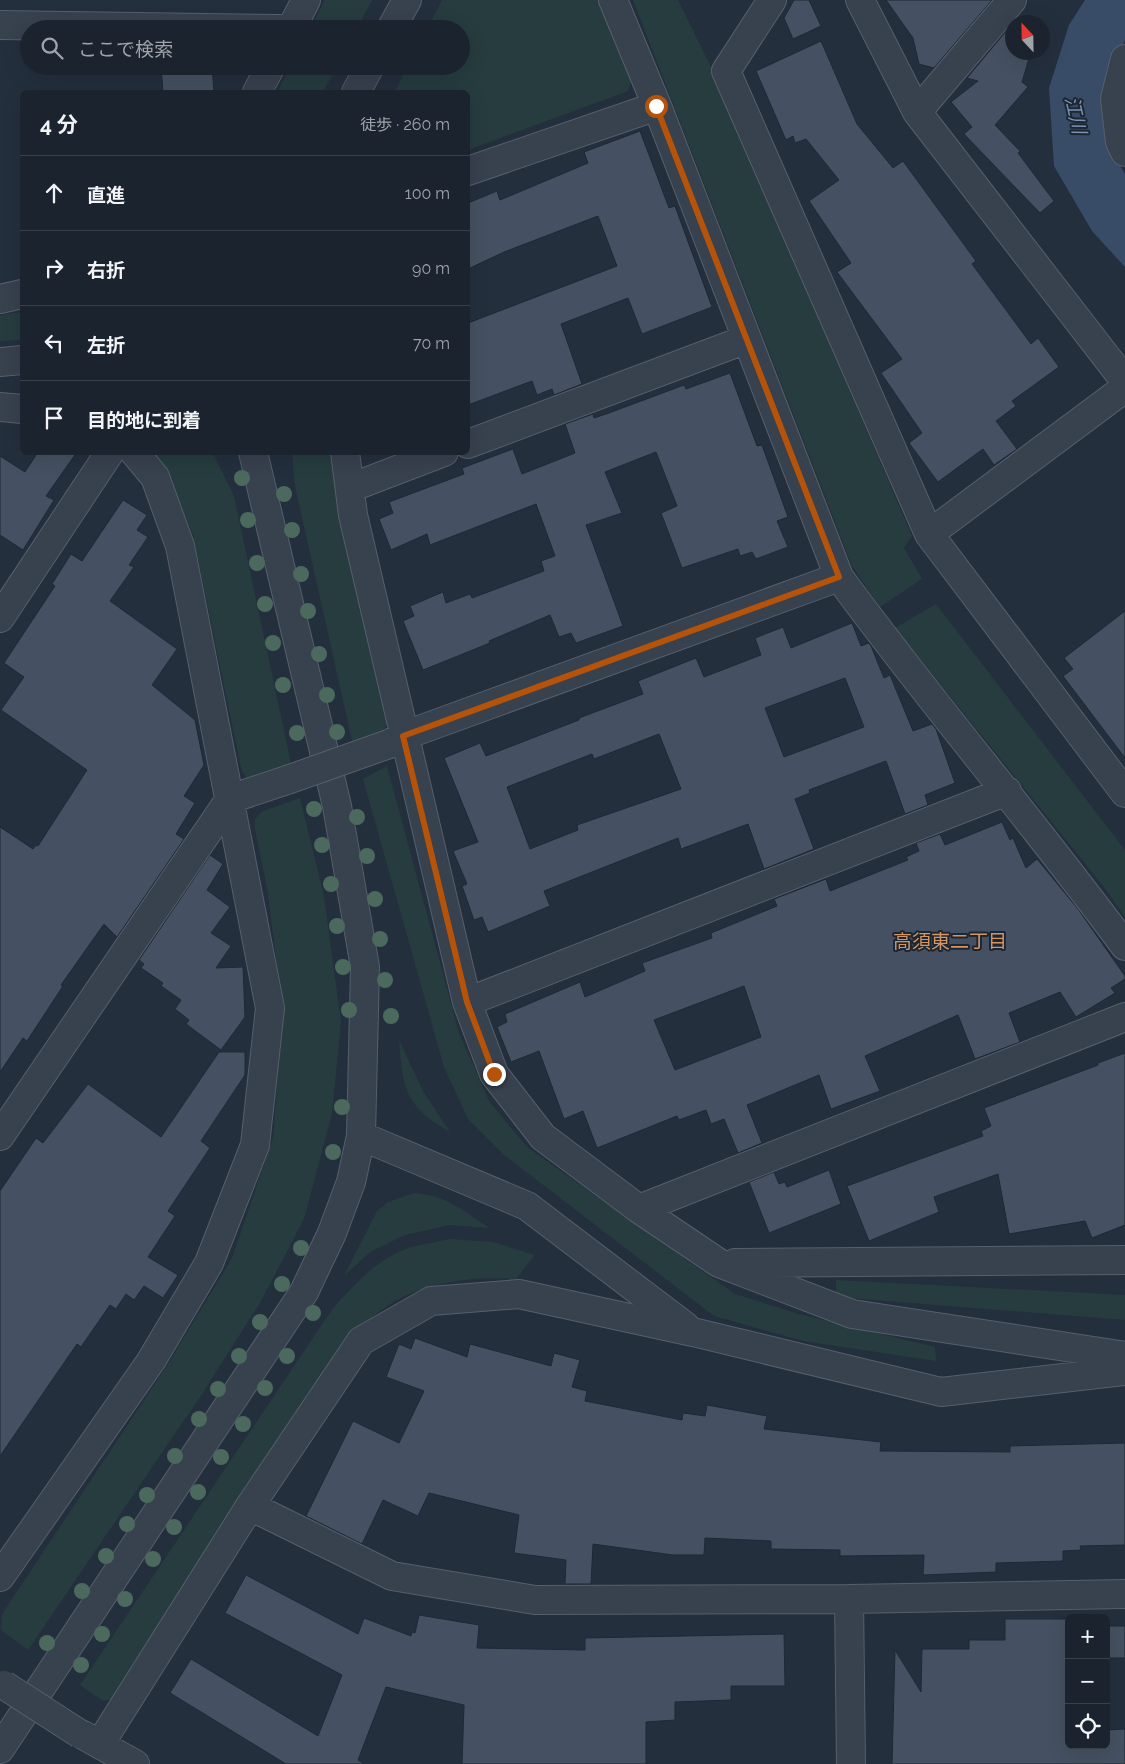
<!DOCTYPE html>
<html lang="ja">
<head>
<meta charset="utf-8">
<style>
	body { margin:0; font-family:Raleway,"Noto Sans JP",sans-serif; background:#242b36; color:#f1f3f6 }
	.controls { position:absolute; right:15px; bottom:15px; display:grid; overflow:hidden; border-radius:8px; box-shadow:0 5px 20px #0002 }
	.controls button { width:45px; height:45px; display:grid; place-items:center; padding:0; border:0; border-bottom:1px solid #39404a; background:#1b232e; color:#f1f3f6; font:25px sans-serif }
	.compass { position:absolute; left:1005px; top:15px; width:45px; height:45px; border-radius:50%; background:#1b232e; box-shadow:0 5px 20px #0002; rotate:338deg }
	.stop { position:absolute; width:15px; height:15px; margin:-11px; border:4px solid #b45309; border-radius:50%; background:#fff }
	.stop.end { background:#b45309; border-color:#fff; box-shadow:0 1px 5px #0008 }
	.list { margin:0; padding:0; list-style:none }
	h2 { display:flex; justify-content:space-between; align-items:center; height:65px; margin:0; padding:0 20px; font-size:21px }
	h2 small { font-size:16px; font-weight:400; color:#a0a4aa }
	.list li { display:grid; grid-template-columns:32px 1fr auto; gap:15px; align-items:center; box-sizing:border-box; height:75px; padding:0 20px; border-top:1px solid #39404a }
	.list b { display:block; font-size:19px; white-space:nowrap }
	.list em { font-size:16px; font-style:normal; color:#a0a4aa }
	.icon { flex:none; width:28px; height:28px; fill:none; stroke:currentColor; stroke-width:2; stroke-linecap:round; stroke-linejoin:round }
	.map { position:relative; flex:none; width:1125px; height:1764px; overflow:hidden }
	.search { position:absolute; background:#1b232e; box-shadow:0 5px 20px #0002; left:20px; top:20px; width:450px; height:55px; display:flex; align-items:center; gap:12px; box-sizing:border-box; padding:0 18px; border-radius:28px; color:#a0a4aa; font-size:19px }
	.panel { position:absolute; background:#1b232e; box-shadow:0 5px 20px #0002; left:20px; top:90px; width:450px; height:365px; border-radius:8px }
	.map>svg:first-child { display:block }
	.green { fill:#263c3f }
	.water { fill:#394c67 }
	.building { fill:#455162; stroke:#1f2835; fill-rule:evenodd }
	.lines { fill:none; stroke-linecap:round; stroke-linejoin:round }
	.street-casing { stroke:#565f6c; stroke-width:30 }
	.street { stroke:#38414e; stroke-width:28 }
	.street-bridge-casing { stroke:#565f6c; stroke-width:30; stroke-linecap:butt }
	.street-bridge { stroke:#38414e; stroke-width:28 }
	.tree { fill:#4b6a5d }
	.route { stroke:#b45309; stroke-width:6 }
	.labels { text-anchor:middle; stroke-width:4; stroke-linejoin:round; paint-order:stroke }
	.water-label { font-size:19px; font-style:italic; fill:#7c92b1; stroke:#1d2633 }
	.neighbourhood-label { font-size:19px; fill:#d59563; stroke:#1d2633 }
</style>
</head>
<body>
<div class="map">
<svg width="1125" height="1764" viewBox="0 0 1125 1764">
	<rect width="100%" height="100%" fill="#242f3e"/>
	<!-- green -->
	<path class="green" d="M325 0H372L357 29H310Z
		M442 0H599L631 81 628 91 468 150V92H395L408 66H461V29H427Z
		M633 0H678L712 69 912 536 904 548 922 579 880 607 852 566Z
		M291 66H337L323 92H277Z
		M22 312V340L0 341V315Z
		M150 453H213L234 496 292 768 252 782 246 778 241 768 193 535 168 473Z
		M292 453H330L339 512 384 706 387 724 383 731 353 745 295 486Z
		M936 604 1125 850V917L1103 886 895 628Z
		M387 766 459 1033 489 1101 527 1147 735 1294 799 1314 935 1347 936 1361 803 1341 714 1316 504 1155 468 1119 444 1067 363 779Z
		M300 798 324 896 341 1022 332 1114 304 1219 261 1301 204 1391 28 1650 1 1630 2 1614 168 1364 232 1258 273 1138 283 1012 267 888 255 830V819L263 811Z
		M399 1040 423 1091 450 1132C404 1106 403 1088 399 1040Z
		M414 1193C444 1194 465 1212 490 1228L449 1225 405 1235 370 1252 344 1276 377 1211 388 1202Z
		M450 1239 493 1242 535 1255 516 1279C472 1276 424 1282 387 1306 374 1315 362 1326 351 1335L114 1699 103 1701 80 1685 333 1308C355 1284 377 1259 408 1248 422 1244 437 1242 450 1239Z
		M836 1280 1125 1295V1320L836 1297Z"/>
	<!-- water -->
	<path class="water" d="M1085 0H1125V40L1103 95 1109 147 1125 174V267L1092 231 1054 166 1049 88 1069 25Z"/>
	<!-- building -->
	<path class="building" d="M794 0H809L821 26 793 39 784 18Z
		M886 0H992L934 68 919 64 913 38Z
		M1012 24V52H1031L1022 82 1028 87 995 125 1020 151 1018 153 1054 201 1040 213 964 134 972 127 951 102 978 81 967 78Z
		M821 41 857 124 893 168 903 161 976 261 972 264 1031 344 1038 338 1059 367 1012 401 1016 406 996 421 1017 449 994 465 983 449 938 482 909 443 922 433 881 373 902 359 837 272 851 263 809 201 839 180 806 139 795 143 793 136 786 140 756 71Z
		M161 66H212L214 92H163Z
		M640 131 669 208 675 206 712 307 642 334 628 298 561 324 582 384 554 395 552 389 537 395 532 381 468 405V323L617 266 598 216 504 252 468 269V203L497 191 500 200 588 163 584 152Z
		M730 373 757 446 762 445 788 517 777 521 788 547 756 559 752 552 740 556 738 549 682 568 661 513 677 506 656 452 605 472 622 513 586 525 623 626 576 643 571 633 559 637 550 615 489 641 490 643 423 670 403 621 414 616 410 606 443 592 446 603 470 594 472 598 544 571 541 561 555 556 536 504 430 545 427 534 391 550 379 519 393 513 389 502 464 474 462 468 513 449 522 474 575 453 565 424 593 414 594 418 609 413 684 385 686 389Z
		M38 452H77L46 496 54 500 23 550 0 535V456L25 472Z
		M123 500 147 515 137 530 148 537 129 565 134 567 110 601 177 649 152 685 195 720 204 765 184 796 195 803 176 834 184 839 117 937 104 924 61 985 63 986 27 1041 23 1038 0 1072V827L33 849 36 845 38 846 87 770 1 710 24 677 4 663 55 586 52 584 71 554 82 561Z
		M1125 611V758L1063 676 1073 669 1064 658Z
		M852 623 861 646 869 643 871 646 884 678 890 675 913 731 932 724 936 729 955 783 925 795 928 805 905 814 886 761 809 790 810 793 795 799 814 849 764 869 748 824 681 849 678 838 544 891 550 906 488 932 482 917 474 920 462 886 467 884 453 851 478 842 444 758 480 743 486 756 579 720V718L643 694 638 681 696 658 704 677 761 655 755 638 783 627 791 648ZM845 678 864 727 784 757 765 708ZM659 734 681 789 577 825 578 830 530 849 507 787 592 754 594 759Z
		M1002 822 1010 840 1013 838 1026 868 1037 859 1078 909 1125 976V979L1111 988 1115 993 1076 1017 1060 992 1009 1013 1020 1042 975 1059 958 1015 865 1056 880 1091 831 1109 819 1075 747 1105 762 1143 738 1153 724 1119 711 1124 706 1110 679 1120 677 1116 597 1148 583 1111 564 1119 539 1051 511 1062 497 1027 507 1022 505 1014 580 982 585 997 645 971 642 963 712 938 711 933 777 906 774 899 826 879 830 891 908 860 906 857 919 851 916 843 940 834 945 845ZM744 986 761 1037 675 1070 654 1020Z
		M210 855 223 864 207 890 230 907 211 933 231 946 216 968 243 967 245 1017 221 1050 186 1024 189 1020 175 1009 181 1000 161 986 163 983 141 968 144 964 139 960Z
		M219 1052H245V1075L201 1141 210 1148 168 1211 175 1216 148 1257 178 1275 163 1298 144 1286 134 1300 126 1294 116 1309 110 1305 81 1347 77 1344 0 1456V1191L36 1138 43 1143 88 1084 161 1137Z
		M1125 1053V1225L1092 1238 1085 1221 1009 1234 998 1174 934 1197 939 1212 869 1241 847 1186 983 1136 981 1131 991 1126 984 1108 1098 1065V1063Z
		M829 1170 841 1204 769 1233 749 1182 774 1172 779 1184 785 1182 787 1187Z
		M415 1338 467 1357 470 1344 551 1366 554 1353 580 1360 572 1387 587 1391 585 1401 682 1420 683 1413 705 1416 707 1405 767 1416 764 1429 881 1442 880 1451 1010 1452V1446L1125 1443V1545L1080 1546 1081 1550 1063 1551V1561L996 1563V1572L923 1575 924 1555 840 1556V1550L771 1549V1541L705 1538 704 1555H673L593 1544 591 1584H565L566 1560 514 1553 519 1515 429 1493 418 1516 383 1500 362 1544 306 1516 353 1421 399 1443 424 1391 386 1377 399 1344 411 1349Z
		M246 1575 358 1634 364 1618 411 1636 412 1632 415 1633 419 1615 479 1625 477 1648 585 1650V1638L784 1634 785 1686H731V1700L675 1702V1720L646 1722V1764H462L464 1705 386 1687 358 1760 364 1764H286L170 1693 191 1659 318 1736 342 1675 225 1613Z
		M1005 1619H1069V1745H1106V1730L1125 1729V1764H892L895 1650 921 1692 922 1649H969V1640H1005Z
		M1106 1626H1125V1658H1106Z"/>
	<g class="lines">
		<!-- street casing -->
		<g class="street-casing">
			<path id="street" d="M613 0 657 106 839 577C931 703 1033 821 1125 946
				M772 0 726 71 929 534 1125 793
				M860 0 917 112 1125 381
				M0 25 280 29
				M291 29 306 0
				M391 29 407 0
				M1125 59 1115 99 1120 142 1125 152
				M257 92 271 66
				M356 92 370 66
				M917 112 1012 0
				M468 171 657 106
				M0 299 22 294
				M0 362 22 360
				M0 407 22 409
				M468 444 747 339
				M345 452 353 515 467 1002 494 1074 543 1137 639 1209 719 1263 852 1314 1125 1356
				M350 488 444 452
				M929 534 1125 388
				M0 618 110 452
				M389 744 403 736 839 577
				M467 1002 1007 791
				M0 1136 230 799 287 780
				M361 1136 527 1206 685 1326
				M639 1209 1125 1017
				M735 1263 1125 1260
				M250 1506 392 1576 535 1600 849 1599 1125 1594
				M0 1577 151 1361 209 1263 255 1145 270 1008 180 546 155 477 134 452
				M849 1599 851 1764
				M83 1735 135 1764
				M100 1744 250 1506 361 1341 431 1301 519 1294 693 1332 941 1392 1125 1371
				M0 1749 304 1292 332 1233 351 1182 361 1136 365 967 337 806 253 452"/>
		</g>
		<!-- street -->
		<use href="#street" class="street"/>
		<!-- street-bridge casing -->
		<g class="street-bridge-casing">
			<path id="street-bridge" d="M287 780 389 744
				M4 1685 80 1734"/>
		</g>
		<!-- street-bridge -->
		<use href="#street-bridge" class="street-bridge"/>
	</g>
	<!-- trees -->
	<g class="tree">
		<circle cx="242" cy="478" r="8"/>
		<circle cx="284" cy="494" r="8"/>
		<circle cx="248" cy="520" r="8"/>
		<circle cx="292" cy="530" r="8"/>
		<circle cx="257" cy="563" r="8"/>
		<circle cx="301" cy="574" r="8"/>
		<circle cx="265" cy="604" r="8"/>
		<circle cx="308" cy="611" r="8"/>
		<circle cx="273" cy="643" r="8"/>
		<circle cx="319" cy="654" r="8"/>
		<circle cx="283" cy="685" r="8"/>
		<circle cx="327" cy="695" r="8"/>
		<circle cx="337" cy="732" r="8"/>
		<circle cx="297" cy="733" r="8"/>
		<circle cx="314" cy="809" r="8"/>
		<circle cx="357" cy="817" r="8"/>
		<circle cx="322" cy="845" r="8"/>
		<circle cx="367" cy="856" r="8"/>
		<circle cx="331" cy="884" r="8"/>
		<circle cx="375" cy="899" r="8"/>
		<circle cx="337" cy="926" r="8"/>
		<circle cx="380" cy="939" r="8"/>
		<circle cx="343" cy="967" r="8"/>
		<circle cx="385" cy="980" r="8"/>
		<circle cx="349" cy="1010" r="8"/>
		<circle cx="391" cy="1016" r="8"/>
		<circle cx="342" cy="1107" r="8"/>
		<circle cx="333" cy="1152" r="8"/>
		<circle cx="301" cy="1248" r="8"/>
		<circle cx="282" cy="1284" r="8"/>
		<circle cx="313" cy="1313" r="8"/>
		<circle cx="260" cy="1322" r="8"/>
		<circle cx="239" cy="1356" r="8"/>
		<circle cx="287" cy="1356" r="8"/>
		<circle cx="265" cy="1388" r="8"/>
		<circle cx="218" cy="1389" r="8"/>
		<circle cx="199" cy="1419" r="8"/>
		<circle cx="243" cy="1424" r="8"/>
		<circle cx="175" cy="1456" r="8"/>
		<circle cx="221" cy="1457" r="8"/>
		<circle cx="198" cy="1492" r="8"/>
		<circle cx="147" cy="1495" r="8"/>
		<circle cx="127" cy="1524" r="8"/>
		<circle cx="174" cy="1527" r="8"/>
		<circle cx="106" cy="1556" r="8"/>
		<circle cx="153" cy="1559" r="8"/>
		<circle cx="82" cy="1591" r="8"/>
		<circle cx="125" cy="1599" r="8"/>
		<circle cx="102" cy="1634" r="8"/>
		<circle cx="47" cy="1643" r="8"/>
		<circle cx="81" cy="1665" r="8"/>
	</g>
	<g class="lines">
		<!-- route -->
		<path class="route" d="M494 1074 467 1002 403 736 839 577 656 106"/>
	</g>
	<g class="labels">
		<!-- water labels -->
		<g class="water-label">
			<text transform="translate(1076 115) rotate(77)" y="7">江川</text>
		</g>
		<!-- neighbourhood labels -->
		<g class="neighbourhood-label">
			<text x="950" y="948">高須東二丁目</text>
		</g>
	</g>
</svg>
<div class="controls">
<button>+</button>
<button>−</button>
<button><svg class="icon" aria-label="locate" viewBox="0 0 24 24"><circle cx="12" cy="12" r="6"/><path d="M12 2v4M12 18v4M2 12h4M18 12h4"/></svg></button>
</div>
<svg class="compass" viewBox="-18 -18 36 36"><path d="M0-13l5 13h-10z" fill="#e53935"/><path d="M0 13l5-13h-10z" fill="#a0a4aa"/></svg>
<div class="stop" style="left:656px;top:106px"></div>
<div class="stop end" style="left:494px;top:1074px"></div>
<div class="search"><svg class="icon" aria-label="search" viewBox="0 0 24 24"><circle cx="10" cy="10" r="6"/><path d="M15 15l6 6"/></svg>ここで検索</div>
<section class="panel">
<h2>4 分<small>徒歩 · 260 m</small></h2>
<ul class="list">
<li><svg class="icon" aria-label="ahead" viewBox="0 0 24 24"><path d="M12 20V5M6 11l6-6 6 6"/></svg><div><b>直進</b></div><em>100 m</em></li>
<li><svg class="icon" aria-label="right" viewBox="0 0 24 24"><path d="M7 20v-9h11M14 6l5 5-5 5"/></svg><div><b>右折</b></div><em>90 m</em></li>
<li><svg class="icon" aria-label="left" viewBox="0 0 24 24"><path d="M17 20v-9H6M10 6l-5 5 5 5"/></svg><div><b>左折</b></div><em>70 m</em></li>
<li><svg class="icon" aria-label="arrive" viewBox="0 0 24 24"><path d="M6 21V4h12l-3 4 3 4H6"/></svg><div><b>目的地に到着</b></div></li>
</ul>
</section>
</div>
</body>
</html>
